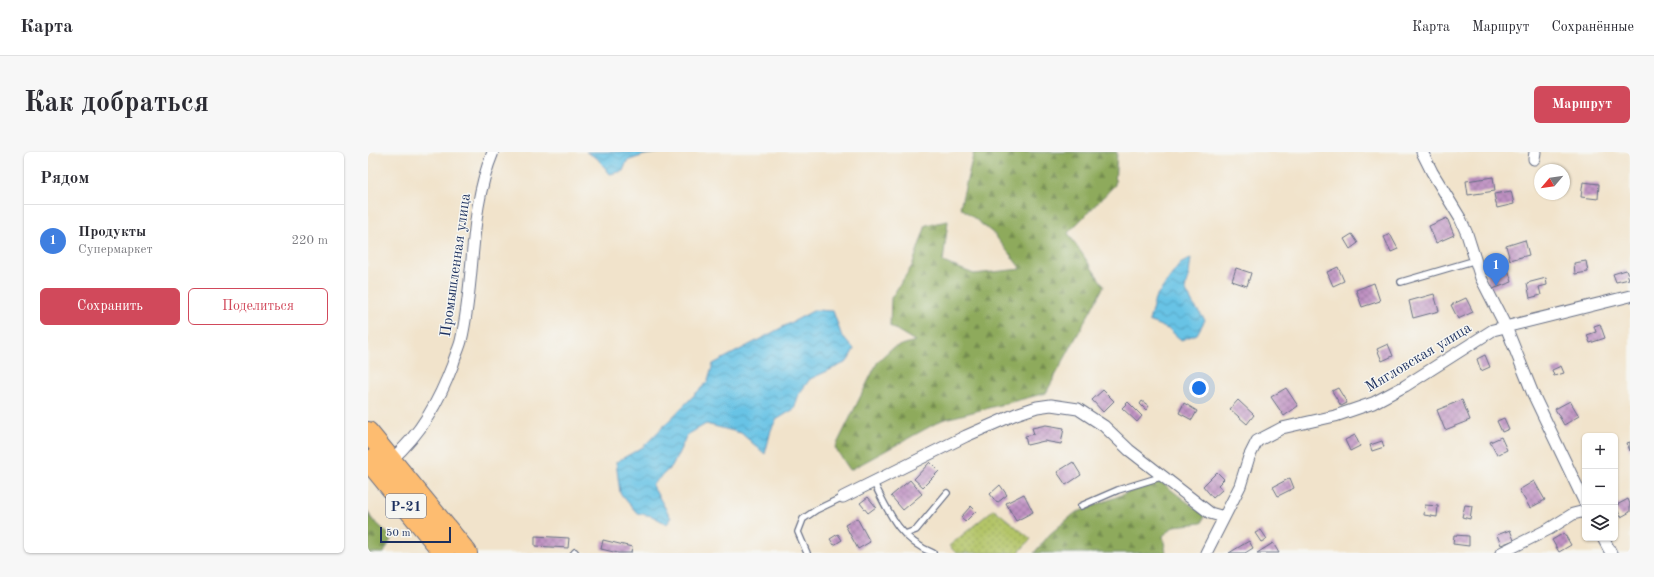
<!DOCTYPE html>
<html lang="ru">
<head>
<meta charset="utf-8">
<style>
	body { margin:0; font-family:"Old Standard TT",serif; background:#f7f7f7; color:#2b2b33 }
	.controls { position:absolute; right:12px; bottom:12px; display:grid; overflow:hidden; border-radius:6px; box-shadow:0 1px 3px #0004 }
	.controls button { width:36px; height:36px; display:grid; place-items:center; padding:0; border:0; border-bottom:1px solid #e1e1e2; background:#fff; color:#2b2b33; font:20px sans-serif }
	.compass { position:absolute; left:1166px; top:12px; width:36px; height:36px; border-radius:50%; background:#fff; box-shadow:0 1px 3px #0004; rotate:241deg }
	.scale { position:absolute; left:12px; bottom:10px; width:71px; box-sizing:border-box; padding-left:4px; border:2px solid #1b2f5e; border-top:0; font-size:11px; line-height:14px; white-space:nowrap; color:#1b2f5e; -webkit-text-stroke:3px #f6f6f2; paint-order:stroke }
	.you { position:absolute; left:831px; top:236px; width:14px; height:14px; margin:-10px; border:3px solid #fff; border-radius:50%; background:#1a73e8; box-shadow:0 0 0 6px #1a73e833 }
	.badge { display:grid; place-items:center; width:26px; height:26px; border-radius:50%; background:#d1495b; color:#fff; font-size:13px; font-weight:700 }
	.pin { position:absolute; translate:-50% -33px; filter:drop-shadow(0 1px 2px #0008) }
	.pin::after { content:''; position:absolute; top:21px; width:14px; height:12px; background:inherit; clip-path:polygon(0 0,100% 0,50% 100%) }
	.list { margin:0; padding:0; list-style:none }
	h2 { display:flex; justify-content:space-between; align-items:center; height:52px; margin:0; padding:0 16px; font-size:17px }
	h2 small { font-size:13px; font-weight:400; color:#7c7c81 }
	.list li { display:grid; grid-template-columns:26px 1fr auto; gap:12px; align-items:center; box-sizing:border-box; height:72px; padding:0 16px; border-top:1px solid #e1e1e2 }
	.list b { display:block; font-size:15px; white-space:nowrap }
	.list p { margin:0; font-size:13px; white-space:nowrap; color:#7c7c81 }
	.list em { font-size:13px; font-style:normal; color:#7c7c81 }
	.actions { display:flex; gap:8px; padding:12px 16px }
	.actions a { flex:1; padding:9px 0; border:1px solid #d1495b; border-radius:6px; text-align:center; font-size:14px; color:#d1495b }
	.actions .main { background:#d1495b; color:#fff }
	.icon { flex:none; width:22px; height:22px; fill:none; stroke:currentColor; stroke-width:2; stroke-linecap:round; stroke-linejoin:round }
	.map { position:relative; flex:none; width:1262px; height:401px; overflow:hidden; border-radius:6px }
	header { display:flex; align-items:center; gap:24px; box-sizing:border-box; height:56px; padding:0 20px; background:#fff; border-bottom:1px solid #e1e1e2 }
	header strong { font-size:19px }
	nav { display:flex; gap:22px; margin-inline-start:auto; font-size:14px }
	.intro { display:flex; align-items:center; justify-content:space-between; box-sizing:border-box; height:96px; padding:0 24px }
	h1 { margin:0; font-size:28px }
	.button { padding:10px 18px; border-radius:6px; background:#d1495b; color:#fff; font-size:14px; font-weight:700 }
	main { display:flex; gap:24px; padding:0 24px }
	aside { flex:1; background:#fff; border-radius:6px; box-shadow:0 1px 3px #0004 }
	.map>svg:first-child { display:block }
	.forest { fill:url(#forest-firs); stroke:#546c5d }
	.garden { fill:url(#garden-dots); stroke:#677a62 }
	.water { fill:url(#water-waves); stroke:#4179a2 }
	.building { fill:url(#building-cross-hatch) }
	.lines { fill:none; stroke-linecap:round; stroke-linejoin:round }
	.lane-casing { stroke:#666e84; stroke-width:8 }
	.street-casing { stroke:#666e84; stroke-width:13 }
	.highway-casing { stroke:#666e84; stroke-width:22 }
	.lane { stroke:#fff; stroke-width:5.5 }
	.street { stroke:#fff; stroke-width:11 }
	.highway { stroke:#fdbc70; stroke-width:20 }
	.labels { text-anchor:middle; stroke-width:3; stroke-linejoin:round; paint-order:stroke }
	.shield { fill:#f6f6f2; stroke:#5d6b8a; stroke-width:1 }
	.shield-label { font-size:14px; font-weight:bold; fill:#1b2f5e }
	.street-label { font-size:15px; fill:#1b2f5e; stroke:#f6f6f2 }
</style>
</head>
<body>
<header>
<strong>Карта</strong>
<nav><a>Карта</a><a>Маршрут</a><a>Сохранённые</a></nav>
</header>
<div class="intro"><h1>Как добраться</h1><a class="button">Маршрут</a></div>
<main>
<aside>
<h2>Рядом<small></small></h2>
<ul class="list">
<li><span class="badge" style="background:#3f7fe0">1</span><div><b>Продукты</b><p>Супермаркет</p></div><em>220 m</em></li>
</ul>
<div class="actions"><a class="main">Сохранить</a><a>Поделиться</a></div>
</aside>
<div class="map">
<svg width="1262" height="401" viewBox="0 0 1262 401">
	<defs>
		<pattern id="forest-firs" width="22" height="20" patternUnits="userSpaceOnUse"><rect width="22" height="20" fill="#8eaa5c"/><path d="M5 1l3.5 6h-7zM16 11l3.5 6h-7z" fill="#738b4f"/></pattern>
		<pattern id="garden-dots" width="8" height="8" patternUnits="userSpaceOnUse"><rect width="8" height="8" fill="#b3c467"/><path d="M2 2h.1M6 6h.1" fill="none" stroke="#91a058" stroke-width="1.8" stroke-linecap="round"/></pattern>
		<pattern id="water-waves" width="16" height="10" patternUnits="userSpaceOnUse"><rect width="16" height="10" fill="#67c3e5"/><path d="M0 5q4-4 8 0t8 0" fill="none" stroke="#549fbd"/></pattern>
		<pattern id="building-cross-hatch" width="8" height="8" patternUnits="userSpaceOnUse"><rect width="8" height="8" fill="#c092c3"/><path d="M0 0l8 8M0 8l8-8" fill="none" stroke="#9b78a2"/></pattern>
	</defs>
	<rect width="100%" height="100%" fill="#f6f6f2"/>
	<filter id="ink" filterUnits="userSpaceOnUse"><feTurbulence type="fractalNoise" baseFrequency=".025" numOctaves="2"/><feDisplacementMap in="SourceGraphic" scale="8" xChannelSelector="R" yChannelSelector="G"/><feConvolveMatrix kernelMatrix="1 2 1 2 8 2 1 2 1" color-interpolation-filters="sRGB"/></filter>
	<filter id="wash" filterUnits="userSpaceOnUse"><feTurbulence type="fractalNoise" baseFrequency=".012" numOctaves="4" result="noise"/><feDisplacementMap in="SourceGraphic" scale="16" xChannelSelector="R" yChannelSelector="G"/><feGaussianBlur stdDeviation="0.9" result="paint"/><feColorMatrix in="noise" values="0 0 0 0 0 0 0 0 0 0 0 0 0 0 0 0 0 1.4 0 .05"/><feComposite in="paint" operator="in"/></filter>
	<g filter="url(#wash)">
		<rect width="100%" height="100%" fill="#f1e3cb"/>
		<!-- forest -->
		<path class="forest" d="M606 0H749L747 33 700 81 736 134 678 241 574 268 482 318 467 296 510 209 524 196 547 189 522 174 523 146 544 114 558 73 580 69 575 110 606 122 653 117 626 82 592 55Z
			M793 330 836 363 834 371 806 374 795 384 798 401H666L682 382 707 361 761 340Z
			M0 359 3 366 24 385 16 401H0Z"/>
		<!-- garden -->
		<path class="garden" d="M626 357 663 387 650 401H588L581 394Z"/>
		<!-- water -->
		<path class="water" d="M218 0H295L276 3 259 9 255 19 242 22 229 6Z
			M823 106 821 122 817 137 825 152 837 168 829 182 813 188 802 178 781 169 787 147 802 125 812 112Z
			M447 158 465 159 473 182 486 197 479 210 442 227 431 242 426 257 408 268 403 278 397 302 373 281 338 272 319 283 305 313 284 333 303 366 299 372 284 364 269 361 252 341 248 310 275 295 340 229 345 212Z"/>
		<g id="blocks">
			<!-- building -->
			<path class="building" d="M1125 25 1127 39 1100 43 1098 29Z
				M1215 30 1231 32 1230 47 1213 45Z
				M1143 39 1146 52 1129 56 1126 42Z
				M1079 66 1086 83 1068 91 1061 74Z
				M984 82 990 91 982 97 976 87Z
				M1022 82 1030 97 1023 100 1016 85Z
				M1157 88 1161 103 1142 108 1138 94Z
				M1218 109 1220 120 1207 122 1206 111Z
				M1139 114 1144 130 1122 138 1117 122Z
				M970 115 976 129 965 134 959 120Z
				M868 116 883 121 879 134 864 129Z
				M1258 118 1261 127 1248 130 1245 122Z
				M1178 126 1179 133 1171 135 1173 143 1162 146 1159 131Z
				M1006 131 1012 149 994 155 988 138Z
				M1066 142 1071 159 1045 166 1041 149Z
				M1098 146 1105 160 1090 167 1083 153Z
				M1232 172 1237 186 1222 191 1219 183 1228 180 1226 174Z
				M1020 192 1025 204 1014 209 1009 197Z
				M1117 203 1122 215 1113 219 1109 207Z
				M1193 214 1196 221 1186 224 1184 218Z
				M918 236 930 254 916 264 903 245Z
				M970 236 979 251 973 254 964 239Z
				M735 238 746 249 735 260 724 248Z
				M870 248 886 263 879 272 862 257Z
				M1094 248 1102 268 1077 278 1069 258Z
				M774 249 781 254 778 258 772 252Z
				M1202 249 1211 264 1196 273 1187 257Z
				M760 250 774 264 769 270 754 256Z
				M816 251 829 259 824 268 811 261Z
				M1136 266 1141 277 1134 280 1129 269Z
				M678 273 696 276 693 292 676 289 659 293 657 284 666 282 664 276Z
				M987 283 992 294 982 299 977 288Z
				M1133 285 1139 298 1129 303 1122 290Z
				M1014 289 1016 295 1004 299 1002 293Z
				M1262 290V299L1259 291Z
				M562 310 571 319 555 335 546 327Z
				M705 310 713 323 698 333 689 320Z
				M849 320 856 327 850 333 854 338 845 346 835 334Z
				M922 326 926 336 910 344 905 335Z
				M542 328 554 342 535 358 523 344Z
				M1166 329 1177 348 1162 356 1151 338Z
				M632 333 639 343 629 351 622 342Z
				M656 342 665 360 648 369 638 351Z
				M500 345 508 355 500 361 492 351Z
				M1260 347 1262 352V360L1253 365 1247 354Z
				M1057 353 1070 354 1069 365 1056 363Z
				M1097 353 1104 354 1102 367 1094 365Z
				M603 354 608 359 597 370 593 365Z
				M489 366 502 390 490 397 477 373Z
				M893 378 899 387 893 390 887 381Z
				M1142 378 1146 388 1133 393 1129 383Z
				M1196 381 1203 393 1191 400 1184 388Z
				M470 382 474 388 466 393 462 387Z
				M1086 383 1101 384V394L1085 392Z
				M167 384 201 386 200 396 167 394Z
				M235 388 264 395 263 401H250L233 397Z
				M881 389 885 396 877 401H861Z
				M905 391 911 401H889Z"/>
		</g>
	</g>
	<g filter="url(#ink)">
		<use href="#blocks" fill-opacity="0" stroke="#666e84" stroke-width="1"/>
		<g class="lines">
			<!-- lane casing -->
			<g class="lane-casing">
				<path id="lane" d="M1033 130 1108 108
					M506 331C521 361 532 388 565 401
					M713 354 750 338 796 324
					M537 382 548 378 579 341
					M206 401 207 400
					M439 401 430 380 435 367 448 358 475 345"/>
			</g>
			<!-- street casing -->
			<g class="street-casing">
				<path id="street" d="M1054 0 1064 20 1092 66 1099 82 1113 126 1138 175 1165 242 1217 351
					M1166 7 1167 0
					M23 308C53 282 71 249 85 212 87 204 91 197 93 189 108 126 100 60 125 0
					M475 345 598 284 648 262 669 255 683 253 710 257 736 274 761 298 842 361 856 365
					M1235 386 1243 401
					M838 401 872 334 881 305 889 289 914 276 967 264 1005 251 1037 234 1125 178 1262 144
					M1133 401 1181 377 1205 362 1217 359"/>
			</g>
			<!-- highway casing -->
			<g class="highway-casing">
				<path id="highway" d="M0 280 99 401
					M0 308 76 401"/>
			</g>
			<!-- lane -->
			<use href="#lane" class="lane"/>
			<!-- street -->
			<use href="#street" class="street"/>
			<!-- highway -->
			<use href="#highway" class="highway"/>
		</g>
	</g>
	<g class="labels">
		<!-- shield labels -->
		<rect class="shield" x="18" y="342" width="40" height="24" rx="3"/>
		<g class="shield-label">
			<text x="38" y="359">Р-21</text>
		</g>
		<!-- street labels -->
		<g class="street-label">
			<text transform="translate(87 113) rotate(-82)" y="5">Промышленная улица</text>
			<text transform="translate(1050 205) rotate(-31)" y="5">Мягловская улица</text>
		</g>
	</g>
</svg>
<div class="controls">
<button>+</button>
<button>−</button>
<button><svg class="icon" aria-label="layers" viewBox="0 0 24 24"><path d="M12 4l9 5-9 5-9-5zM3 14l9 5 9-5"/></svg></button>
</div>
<svg class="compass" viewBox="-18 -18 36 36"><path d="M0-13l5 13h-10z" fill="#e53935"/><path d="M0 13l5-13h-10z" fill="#7c7c81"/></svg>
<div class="scale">50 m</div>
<div class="you"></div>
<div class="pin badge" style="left:1128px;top:134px;background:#3f7fe0">1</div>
</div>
</main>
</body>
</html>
